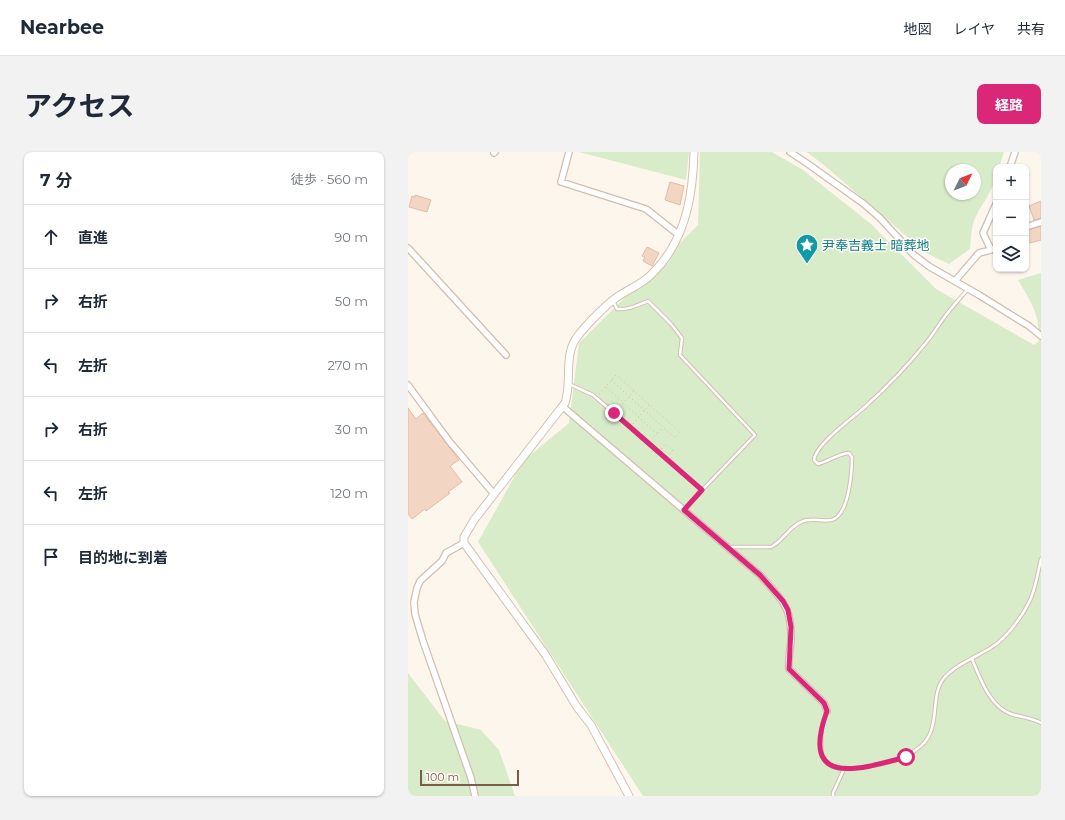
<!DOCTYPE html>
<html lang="ja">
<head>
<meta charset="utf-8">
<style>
	body { margin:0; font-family:Montserrat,"Noto Sans JP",sans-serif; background:#f2f2f3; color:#1f2937 }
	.controls { position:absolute; right:12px; top:12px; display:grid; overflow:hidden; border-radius:8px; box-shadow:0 1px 3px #0004 }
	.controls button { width:36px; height:36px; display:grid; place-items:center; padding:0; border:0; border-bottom:1px solid #e0e1e3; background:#fff; color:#1f2937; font:20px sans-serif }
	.compass { position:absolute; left:537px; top:12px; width:36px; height:36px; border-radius:50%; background:#fff; box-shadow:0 1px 3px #0004; rotate:47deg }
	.scale { position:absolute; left:12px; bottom:10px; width:99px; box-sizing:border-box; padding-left:4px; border:2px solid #7a5c4d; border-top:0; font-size:11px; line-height:14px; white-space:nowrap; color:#7a5c4d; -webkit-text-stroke:3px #fffaf3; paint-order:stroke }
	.stop { position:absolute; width:12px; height:12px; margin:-9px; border:3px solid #db2777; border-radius:50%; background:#fff }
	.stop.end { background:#db2777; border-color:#fff; box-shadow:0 1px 4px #0008 }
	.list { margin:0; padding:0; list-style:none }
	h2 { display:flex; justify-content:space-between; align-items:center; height:52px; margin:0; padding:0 16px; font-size:17px }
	h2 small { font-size:13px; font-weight:400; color:#747a83 }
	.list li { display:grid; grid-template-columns:26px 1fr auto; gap:12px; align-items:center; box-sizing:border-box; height:64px; padding:0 16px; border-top:1px solid #e0e1e3 }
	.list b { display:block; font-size:15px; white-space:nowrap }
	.list em { font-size:13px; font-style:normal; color:#747a83 }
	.icon { flex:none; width:22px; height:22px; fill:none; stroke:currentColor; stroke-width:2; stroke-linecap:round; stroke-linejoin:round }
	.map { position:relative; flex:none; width:633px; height:644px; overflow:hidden; border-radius:8px }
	header { display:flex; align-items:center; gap:24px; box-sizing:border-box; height:56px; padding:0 20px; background:#fff; border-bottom:1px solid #e0e1e3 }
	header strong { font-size:19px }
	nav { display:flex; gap:22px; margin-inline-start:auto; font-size:14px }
	.intro { display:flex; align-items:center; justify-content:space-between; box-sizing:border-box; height:96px; padding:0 24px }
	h1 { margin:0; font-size:28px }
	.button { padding:10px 18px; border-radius:8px; background:#db2777; color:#fff; font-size:14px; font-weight:700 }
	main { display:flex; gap:24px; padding:0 24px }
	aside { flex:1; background:#fff; border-radius:8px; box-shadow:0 1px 3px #0004 }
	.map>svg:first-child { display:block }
	.green { fill:#d8ecc9; fill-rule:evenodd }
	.building { fill:#f3d5c3; stroke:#e6bba3 }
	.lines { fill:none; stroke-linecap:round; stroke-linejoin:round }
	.lane-casing { stroke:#d1beb0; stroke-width:4.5 }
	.street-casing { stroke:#d1beb0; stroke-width:8 }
	.secondary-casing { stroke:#d6c0b0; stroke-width:9 }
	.path { stroke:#d9b8a5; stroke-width:1; stroke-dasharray:1 3; stroke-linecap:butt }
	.lane { stroke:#fff; stroke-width:2.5 }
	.street { stroke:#fff; stroke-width:5.5 }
	.secondary { stroke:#fff; stroke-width:7 }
	.route { stroke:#db2777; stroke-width:5 }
	.labels { text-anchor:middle; stroke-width:3; stroke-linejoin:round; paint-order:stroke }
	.culture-label { font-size:13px; fill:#0d838f; stroke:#fffaf3; text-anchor:start }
</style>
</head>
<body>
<header>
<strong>Nearbee</strong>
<nav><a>地図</a><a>レイヤ</a><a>共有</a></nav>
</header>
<div class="intro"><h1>アクセス</h1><a class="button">経路</a></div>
<main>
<aside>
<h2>7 分<small>徒歩 · 560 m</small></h2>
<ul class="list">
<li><svg class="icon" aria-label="ahead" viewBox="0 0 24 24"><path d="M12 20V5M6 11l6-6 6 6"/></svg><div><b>直進</b></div><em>90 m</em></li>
<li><svg class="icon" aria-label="right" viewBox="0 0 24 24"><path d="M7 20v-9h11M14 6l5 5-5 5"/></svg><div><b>右折</b></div><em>50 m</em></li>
<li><svg class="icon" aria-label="left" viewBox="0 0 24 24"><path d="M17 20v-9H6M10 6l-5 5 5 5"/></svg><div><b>左折</b></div><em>270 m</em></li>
<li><svg class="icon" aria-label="right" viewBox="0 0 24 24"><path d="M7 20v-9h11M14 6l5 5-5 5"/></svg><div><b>右折</b></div><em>30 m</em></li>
<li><svg class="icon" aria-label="left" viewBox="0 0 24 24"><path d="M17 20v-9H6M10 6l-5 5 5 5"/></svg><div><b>左折</b></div><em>120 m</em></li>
<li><svg class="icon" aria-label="arrive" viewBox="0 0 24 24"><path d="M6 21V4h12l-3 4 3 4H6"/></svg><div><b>目的地に到着</b></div></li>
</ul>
</aside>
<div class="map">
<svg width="633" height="644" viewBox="0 0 633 644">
	<rect width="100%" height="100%" fill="#fdf6ec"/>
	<!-- green -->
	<path class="green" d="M171 0H281L278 28Z
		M292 0H364L395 18 463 72 528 137 626 193 631 189C632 162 623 150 610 128L633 121V644H235L70 390 115 309 161 271 171 191 290 73Z
		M399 0H596L591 15H588C588 40 574 48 566 69 563 77 563 88 562 97L541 112 518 101 417 14ZM543 18H567V42H543Z
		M0 521 37 569 73 578 91 598 107 644H0Z"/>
	<!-- building -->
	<path class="building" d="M262 30 276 34 272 53 257 48Z
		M7 43 23 48 19 60 1 55 4 44 7 45Z
		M633 49V66L626 68 621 54Z
		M633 74V88L618 92V79Z
		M239 95 251 101 244 114 235 109 237 105 234 104Z
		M0 256 8 267 15 261 51 308 42 314 54 330 40 340 42 341 18 359 17 357 4 367 0 362Z"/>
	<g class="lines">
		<!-- lane casing -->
		<g class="lane-casing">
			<path id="lane" d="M205 149 209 157C221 158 229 153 240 149L263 172 274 186 272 203 347 283 276 357
				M161 232 185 243 294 338
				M321 395H363C375 389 381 375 393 370 403 365 413 370 423 368 441 365 444 319 444 305L441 301C430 302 421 309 410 312L406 308C407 292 448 264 460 252 480 234 500 213 517 192 525 183 531 172 538 163 545 154 553 145 560 137
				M564 507C572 526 582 555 603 562 612 565 625 566 633 571
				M419 559C418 564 415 569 414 573 413 580 412 601 415 606 419 613 429 617 436 617 448 618 487 610 498 604 503 602 509 597 513 594 534 575 521 544 536 526 548 512 569 505 584 495 599 486 616 462 623 446 628 434 630 420 633 407
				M425 644V641L436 617"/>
		</g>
		<!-- street casing -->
		<g class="street-casing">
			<path id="street" d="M161 0 153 30 238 57 271 83
				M382 0 400 12 456 52 472 66 506 103 522 115 571 143 621 174 633 184
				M86 1 87 0
				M602 15 607 0
				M618 75 633 70
				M0 96 98 203
				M583 98 575 81 588 52
				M547 129 571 101 583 98 588 95
				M0 233 41 289 86 342
				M154 254 352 423C374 448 384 454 383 489 382 499 380 508 381 517L416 551 419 559
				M56 391 38 401 34 409 12 429 9 436 6 450 7 462 15 489 63 626 67 644"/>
		</g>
		<!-- secondary casing -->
		<g class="secondary-casing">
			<path id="secondary" d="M221 644 183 573 169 555 137 502 56 391V385L66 368 157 251C164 231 156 207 167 188 174 177 194 157 205 148 215 140 228 135 238 127 244 123 248 117 253 112 279 80 285 40 286 0"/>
		</g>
		<!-- path -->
		<path class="path" d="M198 235 249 282 244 287
			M191 242 208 223 272 280 267 286 203 228
			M209 258 226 239
			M225 272 241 253
			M250 281 255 275
			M254 297V296L257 292 265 298 261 303"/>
		<!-- lane -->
		<use href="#lane" class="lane"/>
		<!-- street -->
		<use href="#street" class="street"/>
		<!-- secondary -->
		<use href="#secondary" class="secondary"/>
	</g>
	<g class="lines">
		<!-- route -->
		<path class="route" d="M206 261 294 338 276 358 352 423 375 449 380 458 383 475 381 517 416 551 419 559C391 636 451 618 498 605"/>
	</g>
	<!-- icons -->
	<defs>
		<g id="sight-pin" transform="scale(1.15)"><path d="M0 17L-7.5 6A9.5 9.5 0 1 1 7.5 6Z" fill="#0f9aa8" stroke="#fffaf3"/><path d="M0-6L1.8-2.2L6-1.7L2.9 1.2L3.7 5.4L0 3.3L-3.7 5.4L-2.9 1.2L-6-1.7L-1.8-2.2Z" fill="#fff"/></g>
	</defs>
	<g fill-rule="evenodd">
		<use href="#sight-pin" x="399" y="93"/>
	</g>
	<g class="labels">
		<!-- culture labels -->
		<g class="culture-label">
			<text x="414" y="98">尹奉吉義士 暗葬地</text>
		</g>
	</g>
</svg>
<div class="controls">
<button>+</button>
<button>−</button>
<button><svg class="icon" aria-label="layers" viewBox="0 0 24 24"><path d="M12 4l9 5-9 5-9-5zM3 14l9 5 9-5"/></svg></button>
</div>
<svg class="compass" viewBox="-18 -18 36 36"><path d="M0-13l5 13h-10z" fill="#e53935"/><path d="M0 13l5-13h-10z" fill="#747a83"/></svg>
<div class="scale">100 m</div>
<div class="stop" style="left:498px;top:605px"></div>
<div class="stop end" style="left:206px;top:261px"></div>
</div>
</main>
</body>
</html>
